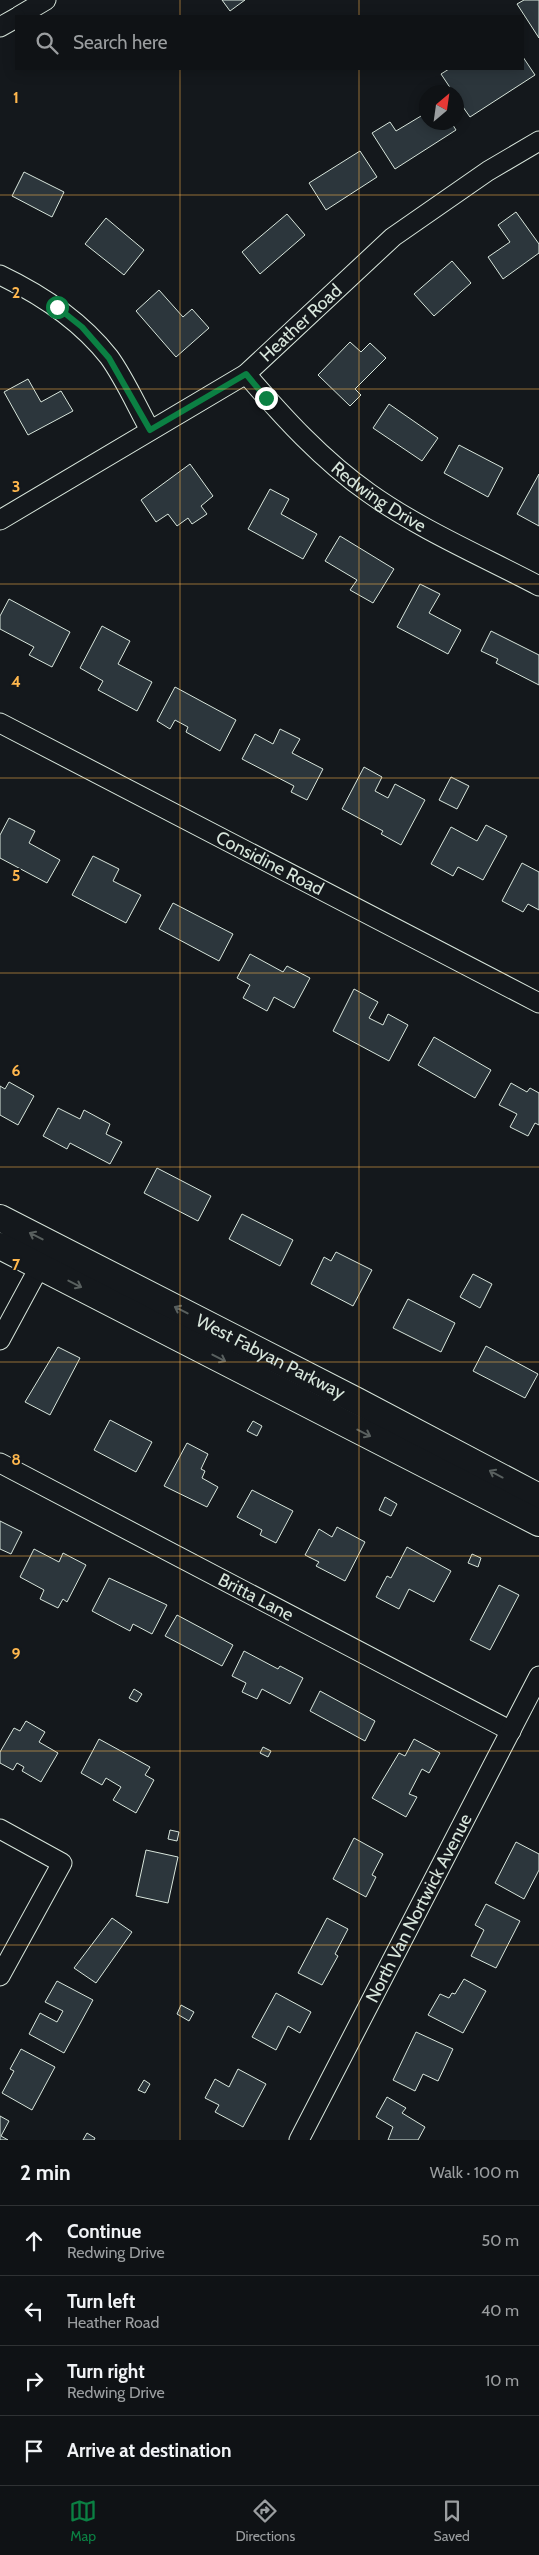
<!DOCTYPE html>
<html lang="en">
<head>
<meta charset="utf-8">
<style>
	body { margin:0; font-family:Cabin,sans-serif; background:#1d2022; color:#f1f3f6 }
	.compass { position:absolute; left:419px; top:85px; width:45px; height:45px; border-radius:50%; background:#0f1215; box-shadow:0 2px 12px #0003; rotate:29deg }
	.stop { position:absolute; width:15px; height:15px; margin:-11px; border:4px solid #0b8043; border-radius:50%; background:#fff }
	.stop.end { background:#0b8043; border-color:#fff; box-shadow:0 1px 5px #0008 }
	.list { margin:0; padding:0; list-style:none }
	h2 { display:flex; justify-content:space-between; align-items:center; height:65px; margin:0; padding:0 20px; font-size:21px }
	h2 small { font-size:16px; font-weight:400; color:#9b9ea0 }
	.list li { display:grid; grid-template-columns:32px 1fr auto; gap:15px; align-items:center; box-sizing:border-box; height:70px; padding:0 20px; border-top:1px solid #2f3234 }
	.list b { display:block; font-size:19px; white-space:nowrap }
	.list p { margin:0; font-size:16px; white-space:nowrap; color:#9b9ea0 }
	.list em { font-size:16px; font-style:normal; color:#9b9ea0 }
	.icon { flex:none; width:28px; height:28px; fill:none; stroke:currentColor; stroke-width:2; stroke-linecap:round; stroke-linejoin:round }
	.map { position:relative; flex:none; width:539px; height:2140px; overflow:hidden }
	.search { position:absolute; background:#0f1215; box-shadow:0 2px 12px #0003; left:15px; right:15px; top:15px; height:55px; display:flex; align-items:center; gap:12px; box-sizing:border-box; padding:0 18px; border-radius:0px; color:#9b9ea0; font-size:19px }
	.sheet { height:345px; background:#0f1215 }
	nav { display:flex; justify-content:space-around; align-items:center; box-sizing:border-box; height:70px; border-top:1px solid #2f3234; background:#0f1215; font-size:14px; color:#9b9ea0 }
	nav a { display:grid; justify-items:center; gap:2px }
	nav .on { color:#0b8043 }
	.map>svg:first-child { display:block }
	.building { fill:#2c363c; stroke:#d8e6dc }
	.lines { fill:none; stroke-linecap:round; stroke-linejoin:round }
	.minor-casing { stroke:#d8e6dc; stroke-width:21 }
	.secondary-casing { stroke:#d8e6dc; stroke-width:28 }
	.minor { stroke:#14181c; stroke-width:19 }
	.secondary { stroke:#14181c; stroke-width:26 }
	.oneway { stroke:#59605f }
	.route { stroke:#0b8043; stroke-width:6 }
	.grid { fill:none; stroke:#ffb74d; stroke-width:1; stroke-opacity:0.55 }
	.labels { text-anchor:middle; stroke-width:4; stroke-linejoin:round; paint-order:stroke }
	.street-label { font-size:18px; fill:#d8e6dc; stroke:#14181c }
	.grid-label { font-size:16px; text-anchor:middle; font-weight:bold; fill:#ffb74d; stroke:#14181c; stroke-width:4; stroke-linejoin:round; paint-order:stroke }
</style>
</head>
<body>
<div class="map">
<svg width="539" height="2140" viewBox="0 0 539 2140">
	<rect width="100%" height="100%" fill="#14181c"/>
	<!-- building -->
	<path class="building" d="M222 0H245L230 11Z
		M524 0H539V38L517 4Z
		M523 57 535 75 470 117 456 97V92H453L441 74 449 69H523Z
		M426 113V122H451L456 130 395 169 372 133 390 122 396 131Z
		M360 151 377 177 326 210 309 183Z
		M24 172 64 192 52 217 12 196Z
		M516 212 539 244V253L503 279 488 257 510 242 498 225Z
		M287 214 305 235 260 274 242 252Z
		M106 218 144 250 124 275 85 244Z
		M452 261 471 283 434 316 414 294Z
		M159 290 183 317 192 309 209 328 176 357 136 311Z
		M350 342 361 352 370 343 386 358 355 389 361 395 350 406 318 375Z
		M28 379 41 402 61 391 73 411 28 435 4 392Z
		M389 404 438 438 422 461 373 428Z
		M459 445 503 468 488 497 444 473Z
		M190 464 213 496 201 506 207 514 192 524 188 518 177 526 168 514 156 522 141 500Z
		M539 474V526L517 514Z
		M270 489 289 499 281 514 317 534 303 559 248 529Z
		M340 536 394 569 373 603 350 590 357 580 325 561Z
		M420 584 440 594 429 613 461 630 448 654 397 627Z
		M9 599 70 632 52 667 29 655 34 647 0 629V616Z
		M102 626 130 641 118 664 152 682 137 711 98 690 103 681 80 668Z
		M491 631 539 655V685L496 663 498 659 481 651Z
		M175 687 236 720 220 751 186 732 188 727 175 720 170 729 157 721Z
		M280 729 300 739 292 753 323 769 307 800 291 792 294 786 242 759 255 734 273 744Z
		M364 767 382 777 375 791 388 798 395 784 425 800 401 845 381 834 383 831 342 809Z
		M451 777 469 786 457 809 439 800Z
		M9 818 35 831 29 843 60 860 47 883 0 858V835Z
		M486 825 507 836 483 880 458 867 453 876 431 864 451 827 477 841Z
		M93 856 119 869 113 881 141 895 126 923 72 895Z
		M522 863 539 872V910L528 904 523 912 502 901Z
		M173 903 233 934 219 961 159 929Z
		M250 954 283 972 287 966 310 978 294 1008 274 997 267 1011 243 998 250 985 237 978Z
		M354 989 378 1002 369 1018 383 1025 388 1014 408 1025 389 1061 333 1031Z
		M434 1037 491 1070 475 1098 418 1065Z
		M9 1082 34 1096 18 1125 0 1115V1086L5 1089Z
		M511 1083 527 1092 530 1088 539 1093V1125L535 1123 528 1136 510 1127 517 1114 499 1105Z
		M58 1108 80 1119 84 1110 110 1124 106 1134 122 1142 110 1164 70 1143 67 1149 43 1136Z
		M157 1168 211 1196 198 1221 144 1193Z
		M242 1214 293 1240 280 1266 229 1239Z
		M336 1252 372 1270 353 1306 311 1284 324 1257 331 1261Z
		M473 1274 492 1284 480 1308 460 1297Z
		M408 1299 455 1323 441 1352 393 1328Z
		M486 1346 538 1374 525 1398 473 1371Z
		M58 1347 80 1358 50 1415 25 1402Z
		M110 1420 152 1442 136 1472 94 1450Z
		M253 1421 262 1426 257 1436 247 1431Z
		M187 1443 208 1454 201 1469 205 1471 202 1478 218 1487 207 1507 164 1486Z
		M252 1490 293 1511 276 1543 260 1535 262 1530 237 1517Z
		M385 1497 397 1504 391 1516 379 1510Z
		M0 1521 22 1532 11 1554 0 1549Z
		M337 1527 365 1542 345 1581 316 1566 319 1562 305 1555 319 1529 332 1537Z
		M407 1547 451 1571 434 1602 409 1589 399 1609 376 1597 387 1576 391 1578Z
		M34 1549 59 1562 63 1553 86 1565 67 1602 63 1599 58 1608 40 1599 44 1590 20 1577Z
		M472 1554 481 1558 478 1567 468 1563Z
		M109 1578 167 1605 152 1634 133 1624 130 1631 92 1611Z
		M499 1585 519 1595 490 1650 470 1640Z
		M177 1615 233 1645 222 1666 165 1636Z
		M244 1651 278 1669 280 1666 303 1678 290 1704 262 1689 257 1699 242 1692 246 1683 232 1676Z
		M134 1689 142 1694 137 1702 129 1698Z
		M320 1691 375 1721 365 1741 310 1711Z
		M26 1721 45 1732 39 1742 58 1753 41 1782 22 1771 24 1767 17 1763 13 1770 0 1763V1752L14 1728 20 1731Z
		M99 1739 150 1767 145 1775 154 1780 136 1813 113 1800 121 1787 106 1778 102 1785 81 1773Z
		M414 1739 440 1753 429 1773 422 1769 409 1794 417 1797 406 1817 372 1798 399 1753 405 1756Z
		M263 1747 271 1751 268 1757 260 1753Z
		M170 1830 179 1832 177 1841 168 1839Z
		M354 1838 383 1854 372 1875 376 1877 366 1897 333 1879Z
		M516 1842 539 1854V1870L524 1899 495 1883Z
		M146 1850 178 1857 168 1903 136 1896Z
		M486 1904 520 1921 496 1968 471 1956 484 1930 475 1925Z
		M112 1918 132 1932 96 1983 74 1968Z
		M327 1918 348 1929 335 1954 338 1956 322 1985 298 1973Z
		M464 1979 486 1991 463 2033 428 2015 440 1994 449 1998 452 1993 455 1994Z
		M57 1981 93 2000 64 2053 29 2034 40 2013 57 2022 63 2011 45 2002Z
		M276 1993 311 2012 300 2033 288 2026 276 2050 252 2037Z
		M181 2005 194 2012 189 2021 177 2014Z
		M416 2032 453 2049 438 2081 423 2074 415 2091 393 2080Z
		M21 2049 55 2067 32 2110 2 2093 14 2071 10 2069Z
		M238 2069 266 2084 243 2127 215 2112 219 2105 205 2098 215 2079 229 2087Z
		M144 2080 150 2084 145 2093 138 2090Z
		M387 2097 406 2108 402 2113 425 2127 418 2140H388L393 2127 376 2117Z
		M0 2116 9 2121 1 2136 8 2140H0Z
		M87 2133 95 2138 94 2140H83Z"/>
	<g class="lines">
		<!-- minor casing -->
		<g class="minor-casing">
			<g id="minor">
				<path d="M19 16 46 0"/>
				<path d="M0 27 16 18"/>
				<path d="M0 275C42 295 80 320 109 357 125 379 137 407 150 430"/>
				<path id="s1" d="M246 374C283 417 322 460 369 493 421 530 482 556 539 586"/>
				<path id="s2" d="M0 520 246 374 393 237 488 171 539 141"/>
				<path id="s3" d="M0 723 539 1003"/>
				<path d="M0 1340 40 1266"/>
				<path id="s4" d="M0 1463 511 1731"/>
				<path d="M0 1829 62 1863 0 1976"/>
				<path id="s5" d="M299 2140 539 1676"/>
			</g>
		</g>
		<!-- secondary casing -->
		<g class="secondary-casing">
			<g id="secondary">
				<path id="s6" d="M0 1218 357 1401 539 1497"/>
				<path d="M0 1246 539 1523"/>
			</g>
		</g>
		<!-- minor -->
		<use href="#minor" class="minor"/>
		<!-- secondary -->
		<use href="#secondary" class="secondary"/>
	</g>
	<!-- one-way arrows -->
	<defs><path id="oneway-shaft" d="M-6 0H5M1.5-3L5.5 0L1.5 3" fill="none" stroke-width="1.6" stroke-linecap="round" stroke-linejoin="round" transform="scale(1.25)"/></defs>
	<g class="oneway">
		<use href="#oneway-shaft" transform="translate(36 1236) rotate(-153)"/>
		<use href="#oneway-shaft" transform="translate(75 1284) rotate(27)"/>
		<use href="#oneway-shaft" transform="translate(181 1310) rotate(-153)"/>
		<use href="#oneway-shaft" transform="translate(219 1358) rotate(27)"/>
		<use href="#oneway-shaft" transform="translate(364 1433) rotate(27)"/>
		<use href="#oneway-shaft" transform="translate(496 1474) rotate(-152)"/>
	</g>
	<g class="lines">
		<!-- route -->
		<path class="route" d="M57 307 82 327 109 358 150 430 246 374 266 398"/>
	</g>
	<!-- grid -->
	<path class="grid" d="M180 0V16M359 0V16M180 69V2140M359 69V2140M0 195H539M0 389H539M0 584H539M0 778H539M0 973H539M0 1167H539M0 1362H539M0 1556H539M0 1751H539M0 1945H539"/>
	<g class="labels">
		<!-- street labels -->
		<g class="street-label">
			<text dy="6" stroke="none"><textPath href="#s2" startOffset="361">Heather Road</textPath></text>
			<text dy="6" stroke="none"><textPath href="#s1" startOffset="182">Redwing Drive</textPath></text>
			<text dy="6" stroke="none"><textPath href="#s3" startOffset="304">Considine Road</textPath></text>
			<text dy="6" stroke="none"><textPath href="#s6" startOffset="304">West Fabyan Parkway</textPath></text>
			<text dy="6" stroke="none"><textPath href="#s4" startOffset="289">Britta Lane</textPath></text>
			<text dy="6" stroke="none"><textPath href="#s5" startOffset="261">North Van Nortwick Avenue</textPath></text>
		</g>
	</g>
	<g class="grid-label">
		<text x="16" y="103">1</text>
		<text x="16" y="298">2</text>
		<text x="16" y="492">3</text>
		<text x="16" y="687">4</text>
		<text x="16" y="881">5</text>
		<text x="16" y="1076">6</text>
		<text x="16" y="1270">7</text>
		<text x="16" y="1465">8</text>
		<text x="16" y="1659">9</text>
	</g>
</svg>
<svg class="compass" viewBox="-18 -18 36 36"><path d="M0-13l5 13h-10z" fill="#e53935"/><path d="M0 13l5-13h-10z" fill="#9b9ea0"/></svg>
<div class="stop" style="left:57px;top:307px"></div>
<div class="stop end" style="left:266px;top:398px"></div>
<div class="search"><svg class="icon" aria-label="search" viewBox="0 0 24 24"><circle cx="10" cy="10" r="6"/><path d="M15 15l6 6"/></svg>Search here</div>
</div>
<section class="sheet">
<h2>2 min<small>Walk · 100 m</small></h2>
<ul class="list">
<li><svg class="icon" aria-label="ahead" viewBox="0 0 24 24"><path d="M12 20V5M6 11l6-6 6 6"/></svg><div><b>Continue</b><p>Redwing Drive</p></div><em>50 m</em></li>
<li><svg class="icon" aria-label="left" viewBox="0 0 24 24"><path d="M17 20v-9H6M10 6l-5 5 5 5"/></svg><div><b>Turn left</b><p>Heather Road</p></div><em>40 m</em></li>
<li><svg class="icon" aria-label="right" viewBox="0 0 24 24"><path d="M7 20v-9h11M14 6l5 5-5 5"/></svg><div><b>Turn right</b><p>Redwing Drive</p></div><em>10 m</em></li>
<li><svg class="icon" aria-label="arrive" viewBox="0 0 24 24"><path d="M6 21V4h12l-3 4 3 4H6"/></svg><div><b>Arrive at destination</b></div></li>
</ul>
</section>
<nav>
<a class="on"><svg class="icon" aria-label="map" viewBox="0 0 24 24"><path d="M3 6l6-2 6 2 6-2v14l-6 2-6-2-6 2zM9 4v14M15 6v14"/></svg>Map</a>
<a><svg class="icon" aria-label="directions" viewBox="0 0 24 24"><path d="M12 3l9 9-9 9-9-9zM9 14v-3h6M13 9l2 2-2 2"/></svg>Directions</a>
<a><svg class="icon" aria-label="saved" viewBox="0 0 24 24"><path d="M7 4h10v16l-5-4-5 4z"/></svg>Saved</a>
</nav>
</body>
</html>
